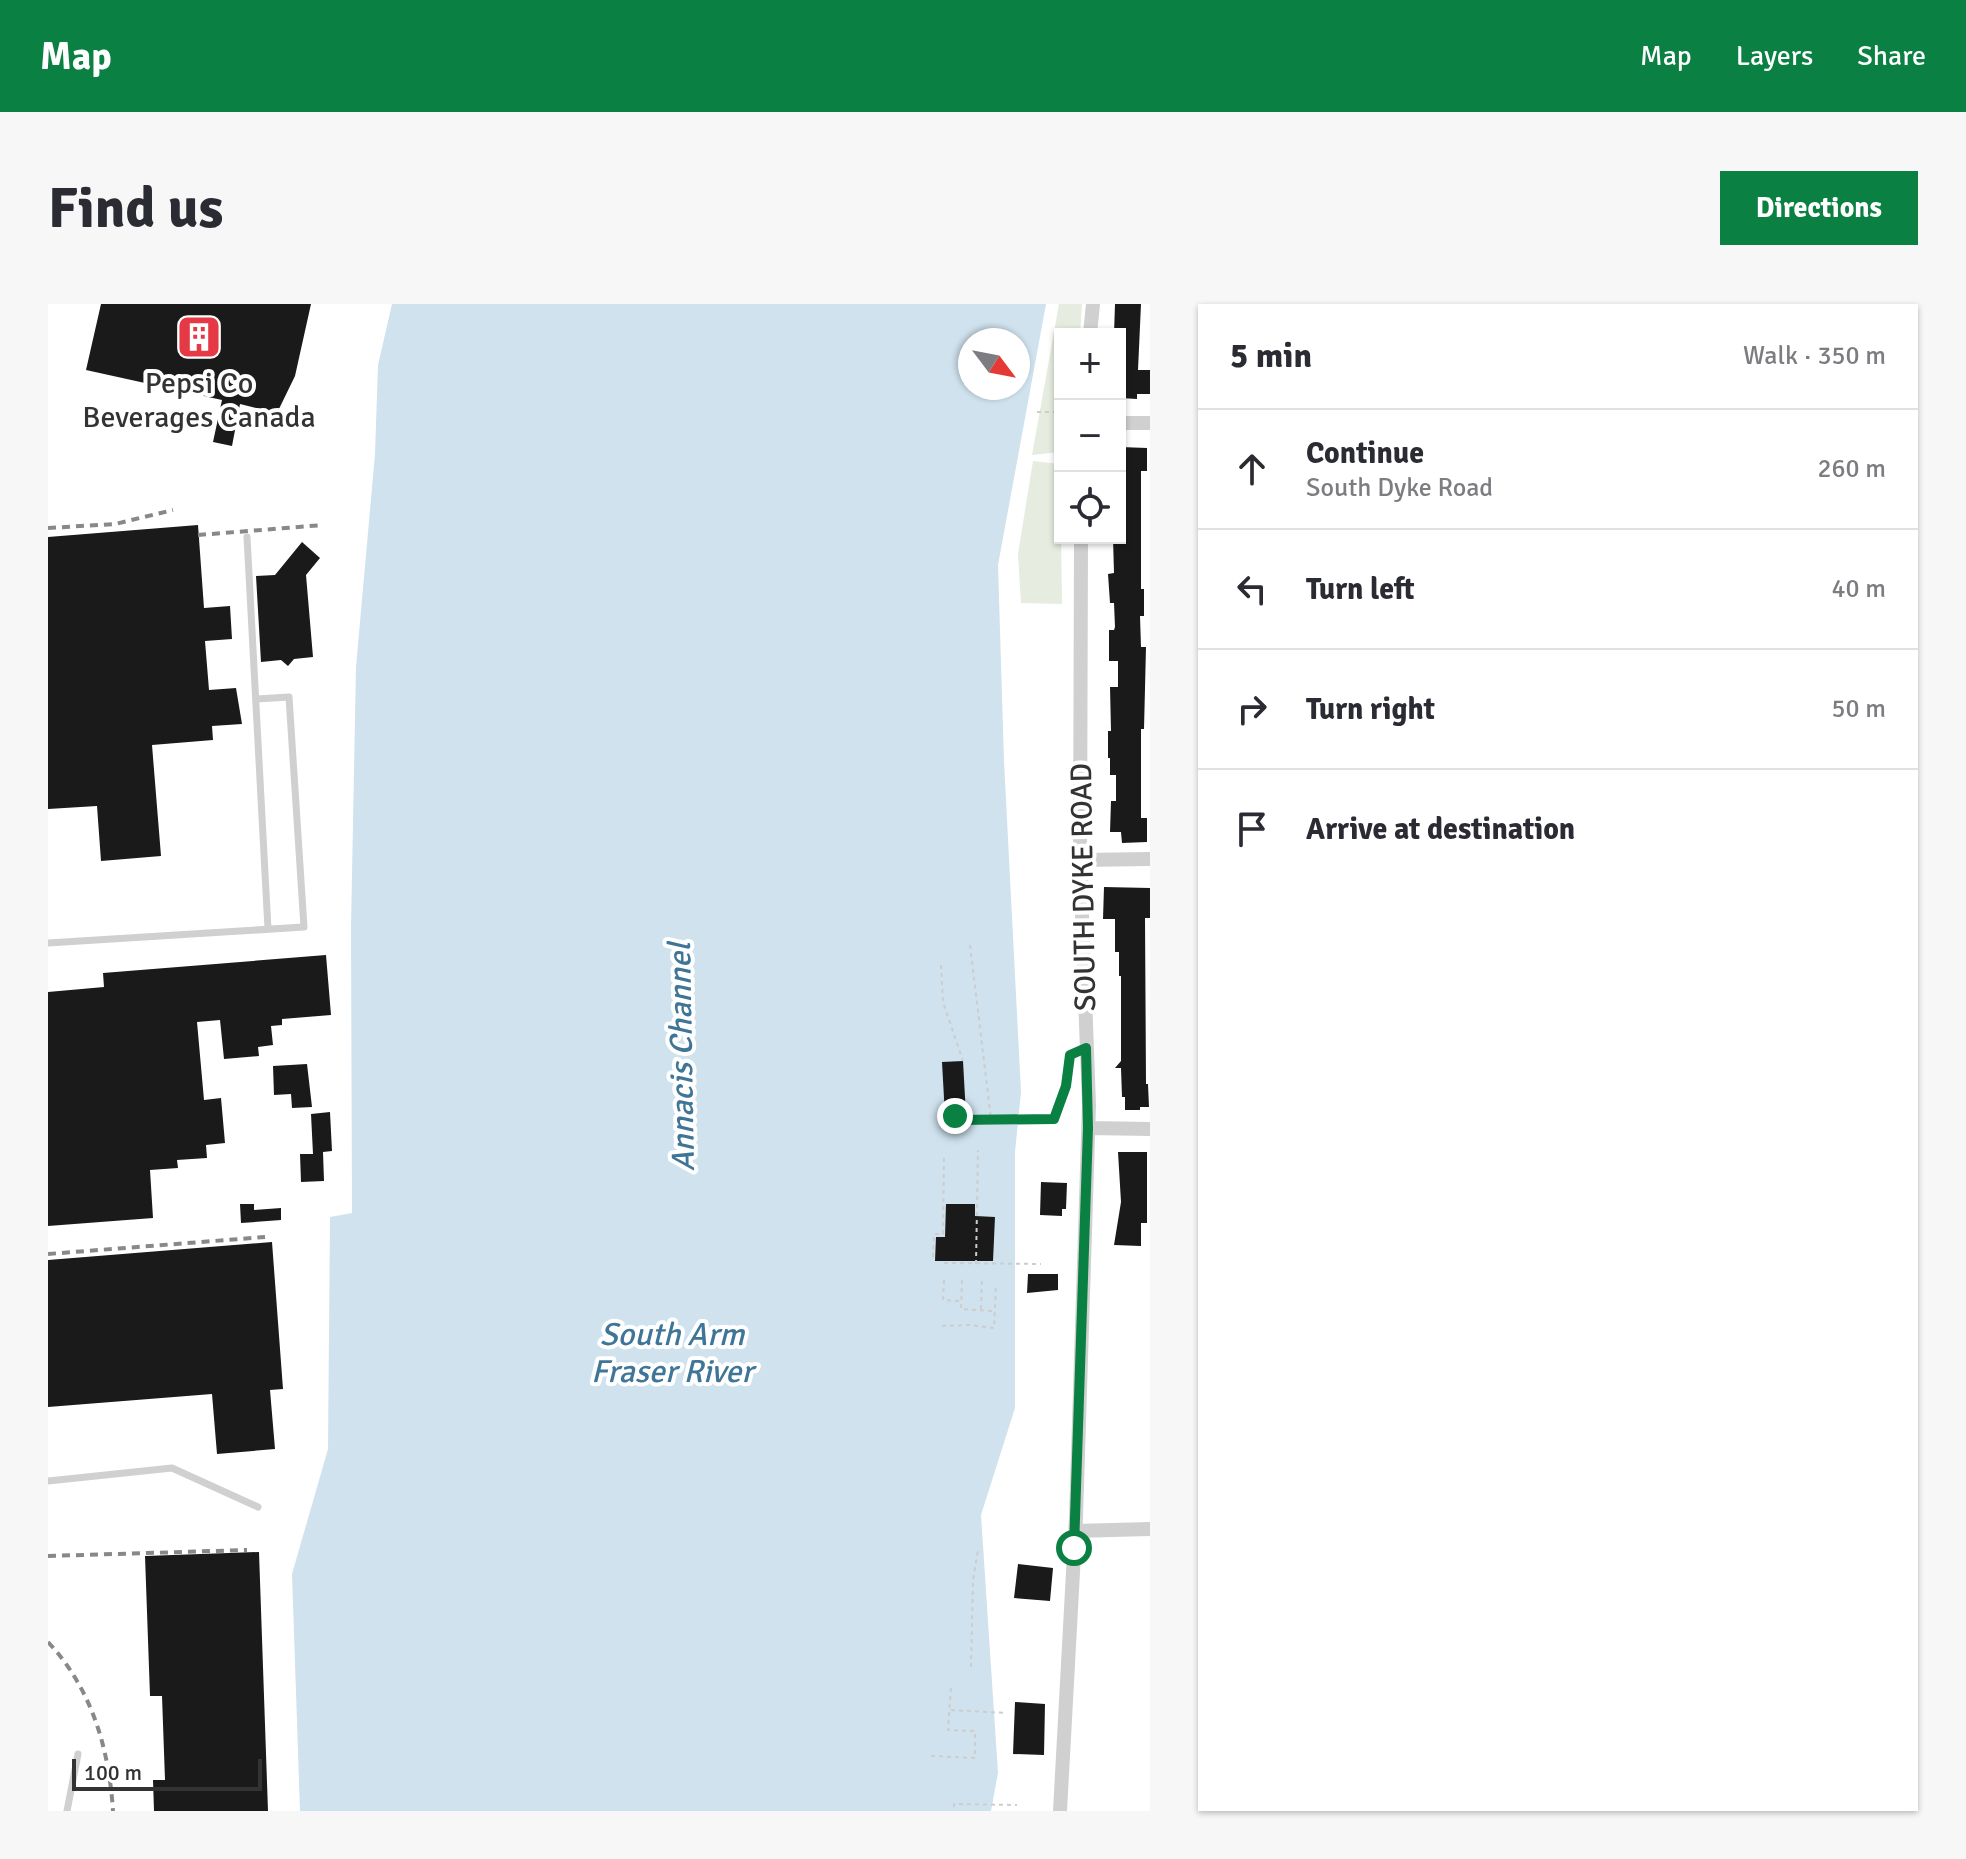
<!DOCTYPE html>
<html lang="en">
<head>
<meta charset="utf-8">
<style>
	body { margin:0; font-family:Signika,sans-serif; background:#f7f7f7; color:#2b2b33 }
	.controls { position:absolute; right:24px; top:24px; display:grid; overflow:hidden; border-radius:0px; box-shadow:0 2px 6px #0004 }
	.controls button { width:72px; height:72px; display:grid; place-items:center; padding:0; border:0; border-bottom:2px solid #e1e1e2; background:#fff; color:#2b2b33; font:40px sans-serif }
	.compass { position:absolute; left:910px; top:24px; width:72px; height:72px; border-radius:50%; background:#fff; box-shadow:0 2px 6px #0004; rotate:122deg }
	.scale { position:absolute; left:24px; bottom:20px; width:190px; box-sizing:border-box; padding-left:8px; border:4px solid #333; border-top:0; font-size:22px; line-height:28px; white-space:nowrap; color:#333; -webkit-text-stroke:6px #fff; paint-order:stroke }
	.stop { position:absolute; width:24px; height:24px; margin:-18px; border:6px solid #0b8043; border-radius:50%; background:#fff }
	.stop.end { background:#0b8043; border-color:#fff; box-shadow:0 2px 8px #0008 }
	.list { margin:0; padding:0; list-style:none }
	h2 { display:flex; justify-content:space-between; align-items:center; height:104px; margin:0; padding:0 32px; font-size:34px }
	h2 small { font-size:26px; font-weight:400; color:#7c7c81 }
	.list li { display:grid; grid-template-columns:52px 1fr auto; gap:24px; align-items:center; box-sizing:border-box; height:120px; padding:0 32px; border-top:2px solid #e1e1e2 }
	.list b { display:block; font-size:30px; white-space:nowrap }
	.list p { margin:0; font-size:26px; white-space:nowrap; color:#7c7c81 }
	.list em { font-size:26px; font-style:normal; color:#7c7c81 }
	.icon { flex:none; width:44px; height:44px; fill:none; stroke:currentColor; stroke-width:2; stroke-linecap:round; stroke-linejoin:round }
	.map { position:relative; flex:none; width:1102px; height:1507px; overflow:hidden; border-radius:0px }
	header { display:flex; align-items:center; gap:48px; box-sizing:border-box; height:112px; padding:0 40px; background:#0b8043; color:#fff }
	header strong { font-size:38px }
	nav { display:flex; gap:44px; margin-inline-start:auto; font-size:28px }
	.intro { display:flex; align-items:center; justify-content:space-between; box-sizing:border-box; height:192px; padding:0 48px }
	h1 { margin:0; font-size:56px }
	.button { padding:20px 36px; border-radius:0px; background:#0b8043; color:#fff; font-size:28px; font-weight:700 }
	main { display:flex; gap:48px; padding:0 48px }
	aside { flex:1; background:#fff; border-radius:0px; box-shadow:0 2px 6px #0004 }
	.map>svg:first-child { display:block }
	.green { fill:#e6ecdf }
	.water { fill:#cfe2ee; fill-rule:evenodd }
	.building { fill:#1a1a1a }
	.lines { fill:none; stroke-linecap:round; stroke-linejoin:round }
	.path { stroke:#cdcdcd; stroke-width:2; stroke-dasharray:4 4; stroke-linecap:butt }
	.service { stroke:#d0d0d0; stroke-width:7 }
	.minor { stroke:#d0d0d0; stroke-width:14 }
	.rail { stroke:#888; stroke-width:4; stroke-dasharray:8 6; stroke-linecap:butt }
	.route { stroke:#0b8043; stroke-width:10 }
	.labels { text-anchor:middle; stroke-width:8; stroke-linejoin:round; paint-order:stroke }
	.poi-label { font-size:30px; fill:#333; stroke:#fff }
	.street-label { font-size:30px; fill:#333; stroke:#fff }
	.water-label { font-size:32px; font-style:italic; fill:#3f7597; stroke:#fff }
</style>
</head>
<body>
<header>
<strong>Map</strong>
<nav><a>Map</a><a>Layers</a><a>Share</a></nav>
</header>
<div class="intro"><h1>Find us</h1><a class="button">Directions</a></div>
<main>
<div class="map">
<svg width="1102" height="1507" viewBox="0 0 1102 1507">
	<rect width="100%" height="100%" fill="#fff"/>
	<!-- green -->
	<path class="green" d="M1011 0H1034L1032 30H1012V148L984 151Z
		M985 157 1012 160 1014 300 973 299 970 250Z"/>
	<!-- water -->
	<path class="water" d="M344 0H998L950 261 956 457 973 788 967 848V1104L933 1211 950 1469 943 1507H252L244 1270 280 1145 282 913 304 909 303 623 308 363 327 150 330 61ZM922 36H970V84H922Z"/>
	<!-- building -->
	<path class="building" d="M53 0H263L247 72 229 109 192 100 184 142 165 138 174 96 38 66Z
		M1067 0H1093L1090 66H1102V90H1089V95L1072 94V30H1066Z
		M1072 143 1099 144V167H1093V285H1096V312H1092L1093 343H1098L1096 425H1093V514H1099V538L1074 539 1073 528H1062L1063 497H1068V471H1062V454H1060V427H1063L1062 383H1070V357H1061V326H1066L1067 323 1066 299H1062L1060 270 1066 269 1065 234H1072Z
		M150 221 156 304 182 302 184 335 157 337 161 386 188 384 194 420 164 422 165 436 104 441 113 552 53 557 49 502 0 505V233Z
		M254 238 272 254 258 271 265 353 246 355 240 362 233 356 213 358 208 272 227 271Z
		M1056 583 1102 584V614H1097L1098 780H1100L1101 803H1092V806H1077V793H1074L1073 764H1067L1073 757V672H1071V648H1067V615H1055Z
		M278 651 283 711 234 715V721L223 722 225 741 210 743 211 752 176 755 172 716 149 718 156 796 173 794 177 839 158 841 159 854 129 856 130 864 102 866 105 914 0 922V688L56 683 55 669Z
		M915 757 918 811 897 812 894 758Z
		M259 760 264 803 244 804 243 790 226 791 225 762Z
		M282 808 284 847 275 848 276 877 253 878 252 850H265L263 810Z
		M1070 848H1099V919H1093V942L1066 941 1073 898Z
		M993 878 1019 879 1018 905H1014V912L992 911Z
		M192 900H206V906L233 904V916L193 919Z
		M898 900H927V912L947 913 945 957H887L888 933H897Z
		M224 938 235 1085 222 1086 227 1145 169 1150 164 1090 0 1103V956Z
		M980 970H1010V986L979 989Z
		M211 1248 220 1507H106L105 1476H117L114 1392H102L97 1252Z
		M970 1260 1005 1264 1002 1297 966 1294Z
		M967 1398 997 1400 996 1451 965 1450Z"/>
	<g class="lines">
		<!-- path -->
		<path class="path" d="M989 108H1012
			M922 641 943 815
			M893 661 895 698 915 757
			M907 812 908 816 994 815
			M885 953 886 930H895L896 851
			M896 959 993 960
			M928 960 930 846
			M896 976 895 996 912 997
			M914 976 913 1005 945 1007
			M933 1005 934 974
			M894 1022 921 1021 946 1024 948 980
			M923 1363 925 1276 930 1246
			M903 1406 958 1409
			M883 1452 927 1454V1427L900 1426 903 1383
			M906 1503V1500L969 1501"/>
		<!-- service -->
		<path class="service" d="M199 233 220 625
			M0 639 256 623 241 393 209 395
			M1006 815 1018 782 1022 751 1038 744
			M0 1177 124 1164 210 1203
			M19 1507 30 1450"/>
		<!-- minor -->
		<path class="minor" d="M1042 30 1045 0
			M1072 119H1102
			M1032 556 1102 555
			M1040 824 1102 825
			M1027 1227 1102 1225
			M1012 1507 1028 1213 1041 801 1032 556 1033 234"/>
		<!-- rail -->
		<path class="rail" d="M0 224 67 220 125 206
			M150 231 275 221
			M0 950 217 933
			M0 1252 199 1246
			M0 1338C44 1385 61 1445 65 1507"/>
	</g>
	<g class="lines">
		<!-- route -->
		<path class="route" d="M907 812 908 816 1006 815 1018 782 1022 751 1038 744 1040 824 1026 1244"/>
	</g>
	<!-- icons -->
	<defs>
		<g id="building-square" transform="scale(2.3)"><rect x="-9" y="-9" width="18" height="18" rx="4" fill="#e63946" stroke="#fff"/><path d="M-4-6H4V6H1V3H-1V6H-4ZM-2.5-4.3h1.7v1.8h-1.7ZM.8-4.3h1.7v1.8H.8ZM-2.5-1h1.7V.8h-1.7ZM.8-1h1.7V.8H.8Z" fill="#fff"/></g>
	</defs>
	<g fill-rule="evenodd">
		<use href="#building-square" x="151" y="33"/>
	</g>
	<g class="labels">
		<!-- poi labels -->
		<g class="poi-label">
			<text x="151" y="89">Pepsi Co<tspan x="151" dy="34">Beverages Canada</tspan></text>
		</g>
		<!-- street labels -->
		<g class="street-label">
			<text transform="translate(1035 583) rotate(-91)" y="10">SOUTH DYKE ROAD</text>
		</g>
		<!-- water labels -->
		<g class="water-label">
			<text transform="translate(633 753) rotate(-91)" y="11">Annacis Channel</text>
			<text x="624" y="1041">South Arm<tspan x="624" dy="37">Fraser River</tspan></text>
		</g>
	</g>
</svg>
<div class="controls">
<button>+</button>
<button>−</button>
<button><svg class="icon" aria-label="locate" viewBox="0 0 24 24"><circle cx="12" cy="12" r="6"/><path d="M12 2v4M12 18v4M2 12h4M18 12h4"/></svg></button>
</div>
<svg class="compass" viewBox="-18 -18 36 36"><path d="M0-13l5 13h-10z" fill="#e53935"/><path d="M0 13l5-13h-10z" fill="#7c7c81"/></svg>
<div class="scale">100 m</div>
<div class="stop" style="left:1026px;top:1244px"></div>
<div class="stop end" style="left:907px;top:812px"></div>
</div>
<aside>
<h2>5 min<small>Walk · 350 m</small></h2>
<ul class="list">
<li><svg class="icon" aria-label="ahead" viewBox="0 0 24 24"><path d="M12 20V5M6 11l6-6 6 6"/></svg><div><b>Continue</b><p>South Dyke Road</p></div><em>260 m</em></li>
<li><svg class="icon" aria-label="left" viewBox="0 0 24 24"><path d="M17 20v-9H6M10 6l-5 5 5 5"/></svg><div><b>Turn left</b></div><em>40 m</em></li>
<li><svg class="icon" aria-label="right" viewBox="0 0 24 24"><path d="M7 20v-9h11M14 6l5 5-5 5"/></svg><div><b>Turn right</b></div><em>50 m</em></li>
<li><svg class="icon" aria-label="arrive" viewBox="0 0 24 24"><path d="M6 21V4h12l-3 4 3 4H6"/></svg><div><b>Arrive at destination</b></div></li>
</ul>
</aside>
</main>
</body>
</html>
